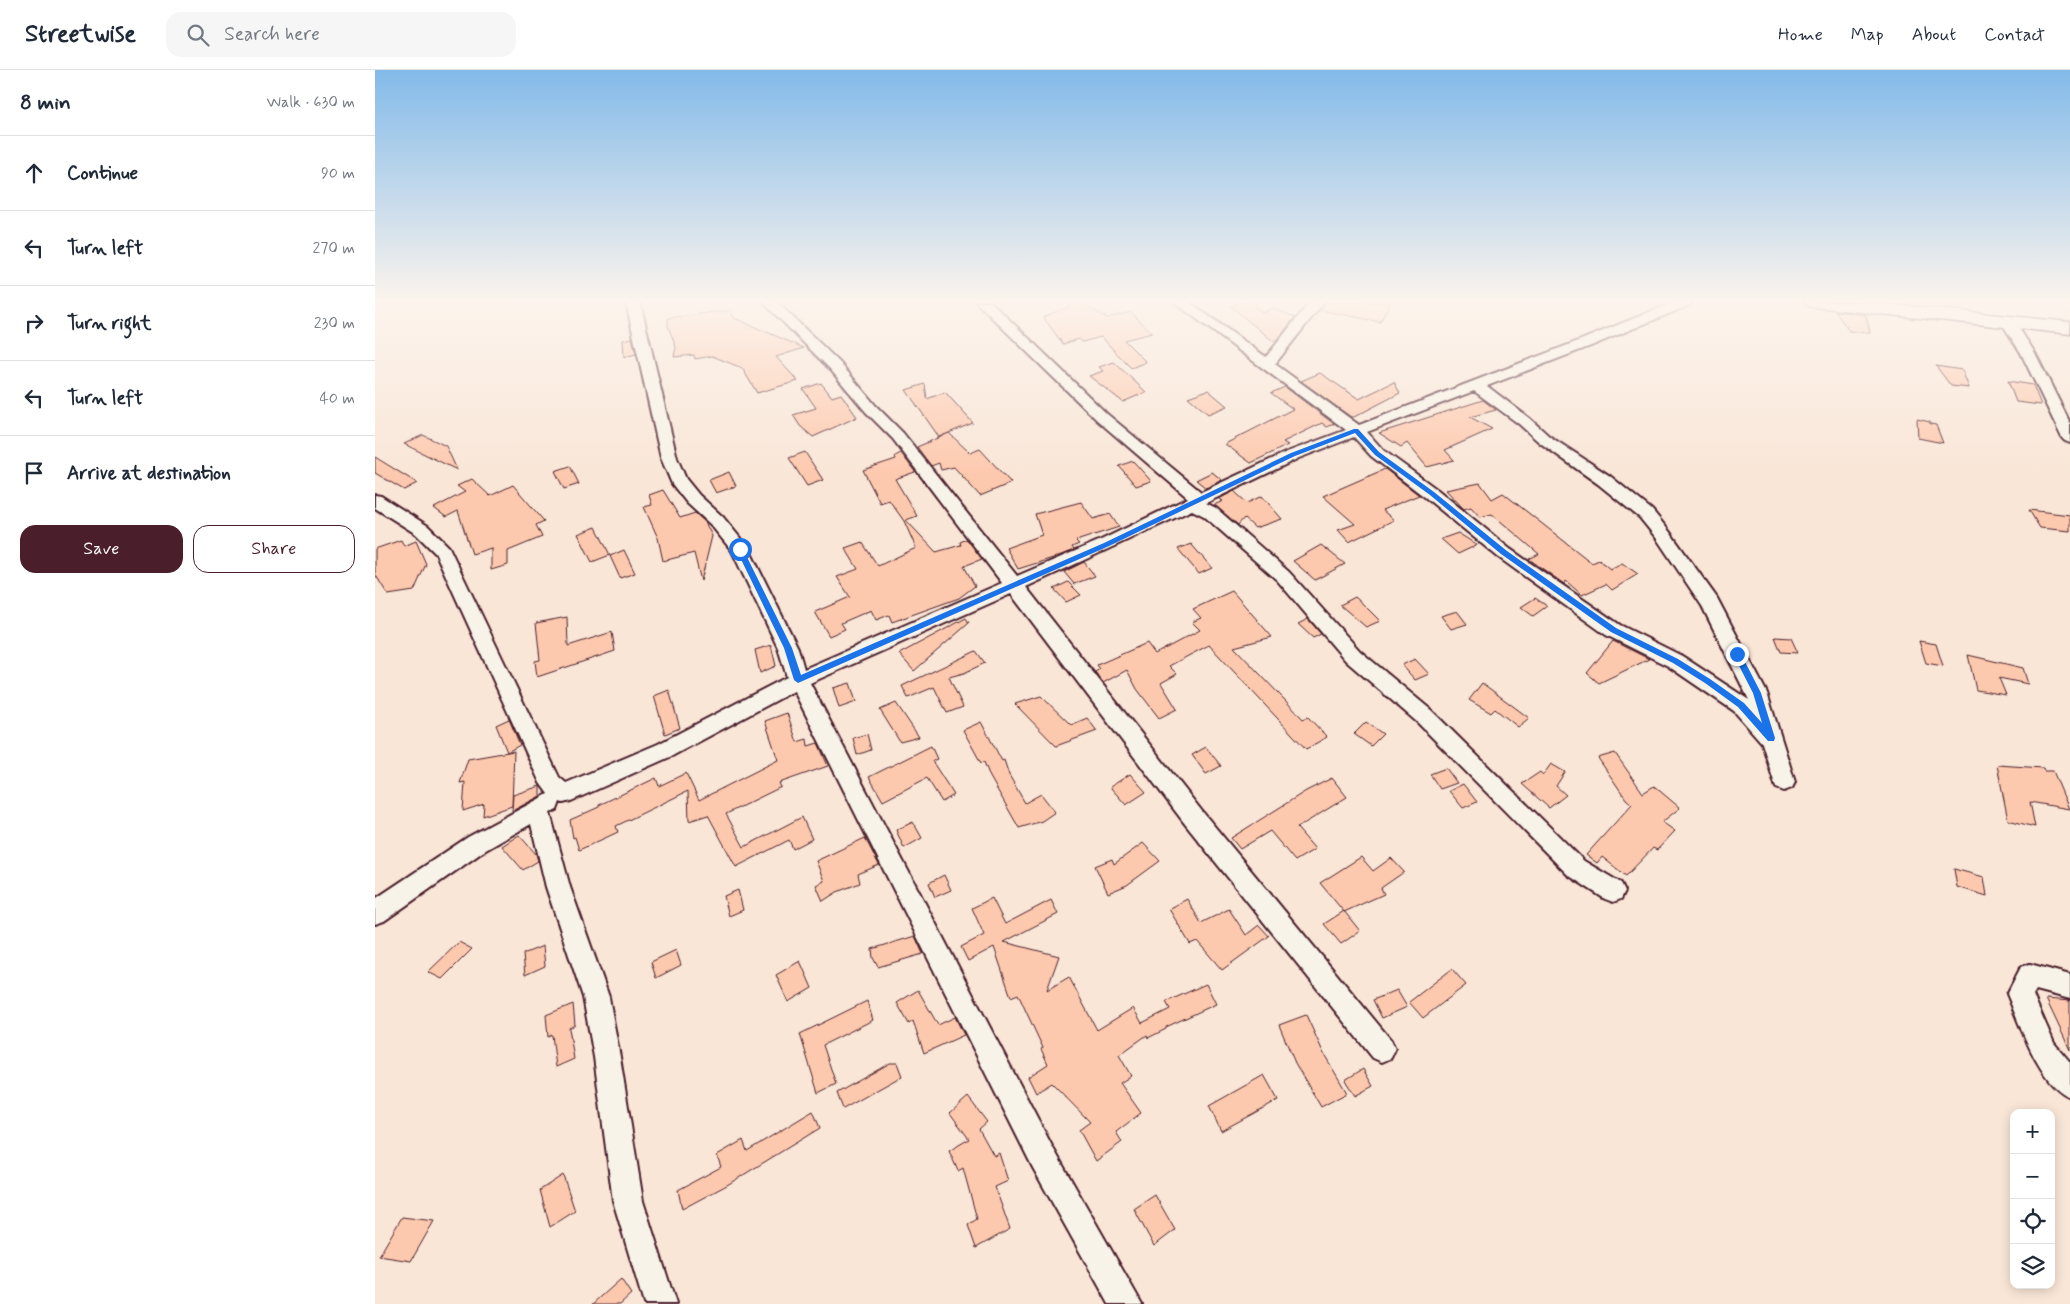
<!DOCTYPE html>
<html lang="en">
<head>
<meta charset="utf-8">
<style>
	body { margin:0; font-family:Mynerve,sans-serif; background:#f6f6f7; color:#1f2937 }
	.controls { position:absolute; right:15px; bottom:15px; display:grid; overflow:hidden; border-radius:10px; box-shadow:0 2px 12px #0003 }
	.controls button { width:45px; height:45px; display:grid; place-items:center; padding:0; border:0; border-bottom:1px solid #e0e1e3; background:#fff; color:#1f2937; font:25px sans-serif }
	.stop { position:absolute; width:15px; height:15px; margin:-11px; border:4px solid #1a73e8; border-radius:50%; background:#fff }
	.stop.end { background:#1a73e8; border-color:#fff; box-shadow:0 1px 5px #0008 }
	.list { margin:0; padding:0; list-style:none }
	h2 { display:flex; justify-content:space-between; align-items:center; height:65px; margin:0; padding:0 20px; font-size:21px }
	h2 small { font-size:16px; font-weight:400; color:#747a83 }
	.list li { display:grid; grid-template-columns:32px 1fr auto; gap:15px; align-items:center; box-sizing:border-box; height:75px; padding:0 20px; border-top:1px solid #e0e1e3 }
	.list b { display:block; font-size:19px; white-space:nowrap }
	.list em { font-size:16px; font-style:normal; color:#747a83 }
	.actions { display:flex; gap:10px; padding:15px 20px }
	.actions a { flex:1; padding:11px 0; border:1px solid #4a1f2b; border-radius:15px; text-align:center; font-size:18px; color:#4a1f2b }
	.actions .main { background:#4a1f2b; color:#fff }
	.icon { flex:none; width:28px; height:28px; fill:none; stroke:currentColor; stroke-width:2; stroke-linecap:round; stroke-linejoin:round }
	.map { position:relative; flex:none; width:1695px; height:1234px; overflow:hidden }
	header { display:flex; align-items:center; gap:30px; box-sizing:border-box; height:70px; padding:0 25px; background:#fff; border-bottom:1px solid #e0e1e3 }
	header strong { font-size:24px }
	nav { display:flex; gap:28px; margin-inline-start:auto; font-size:18px }
	.search { width:350px; height:45px; background:#f6f6f7; display:flex; align-items:center; gap:12px; box-sizing:border-box; padding:0 18px; border-radius:15px; color:#747a83; font-size:19px }
	main { display:flex }
	aside { flex:1; background:#fff }
	.map>svg:first-child { display:block }
	.building { fill:#fdc9ae; stroke:#4a1f2b }
	.lines { fill:none; stroke-linecap:round; stroke-linejoin:round }
	.street-casing { stroke:#4a1f2b; stroke-width:4 }
	.secondary-casing { stroke:#4a1f2b; stroke-width:3 }
	.street { fill:#f7f3e8; fill-rule:evenodd }
	.secondary { fill:#f7f3e8; fill-rule:evenodd }
	.route { fill:#1a73e8 }
</style>
</head>
<body>
<header>
<strong>Streetwise</strong>
<div class="search"><svg class="icon" aria-label="search" viewBox="0 0 24 24"><circle cx="10" cy="10" r="6"/><path d="M15 15l6 6"/></svg>Search here</div>
<nav><a>Home</a><a>Map</a><a>About</a><a>Contact</a></nav>
</header>
<main>
<aside>
<h2>8 min<small>Walk · 630 m</small></h2>
<ul class="list">
<li><svg class="icon" aria-label="ahead" viewBox="0 0 24 24"><path d="M12 20V5M6 11l6-6 6 6"/></svg><div><b>Continue</b></div><em>90 m</em></li>
<li><svg class="icon" aria-label="left" viewBox="0 0 24 24"><path d="M17 20v-9H6M10 6l-5 5 5 5"/></svg><div><b>Turn left</b></div><em>270 m</em></li>
<li><svg class="icon" aria-label="right" viewBox="0 0 24 24"><path d="M7 20v-9h11M14 6l5 5-5 5"/></svg><div><b>Turn right</b></div><em>230 m</em></li>
<li><svg class="icon" aria-label="left" viewBox="0 0 24 24"><path d="M17 20v-9H6M10 6l-5 5 5 5"/></svg><div><b>Turn left</b></div><em>40 m</em></li>
<li><svg class="icon" aria-label="arrive" viewBox="0 0 24 24"><path d="M6 21V4h12l-3 4 3 4H6"/></svg><div><b>Arrive at destination</b></div></li>
</ul>
<div class="actions"><a class="main">Save</a><a>Share</a></div>
</aside>
<div class="map">
<svg width="1695" height="1234" viewBox="0 0 1695 1234">
	<rect width="100%" height="100%" fill="#f9e6d7"/>
	<filter id="ink" filterUnits="userSpaceOnUse"><feTurbulence type="fractalNoise" baseFrequency=".02" numOctaves="2"/><feDisplacementMap in="SourceGraphic" scale="10" xChannelSelector="R" yChannelSelector="G"/><feConvolveMatrix kernelMatrix="1 2 1 2 8 2 1 2 1" color-interpolation-filters="sRGB"/></filter>
	<g filter="url(#ink)">
		<!-- building -->
		<path class="building" d="M705 232 732 248 756 242 777 263 749 270 771 292 756 298 726 267 707 272 704 269 688 274 668 247Z
			M869 232H874L888 243 897 238 920 247 903 269 898 271 855 236Z
			M951 232H1016L1005 252 945 240Z
			M356 240 359 248 429 278 401 287 423 311 382 323 367 298 337 286 320 289 319 285 299 287 301 277 293 256V248Z
			M1460 241 1491 245 1495 263 1474 261Z
			M257 268 261 284 249 287 248 270Z
			M739 292 771 322 748 332 714 306 728 301 724 297Z
			M1561 296 1587 300 1594 318 1576 316Z
			M945 303 984 329 1019 312 1025 323 979 347H976L926 311Z
			M1633 311 1658 315 1666 335 1641 332Z
			M446 313 457 327 466 324 482 347 438 367 425 356 418 345 441 338 428 319Z
			M550 314 552 329 570 322 598 353 564 367 531 320Z
			M910 317 959 354 952 357 947 353 908 372 913 375 876 393 850 374 918 339 896 323Z
			M833 320 852 336 833 344 813 327Z
			M1108 330 1121 340 1095 347 1117 359 1070 380 1079 390 1052 397 1032 373 1026 377 1004 363Z
			M1542 349 1555 352V354L1561 355 1568 373 1543 368Z
			M574 363 595 383 605 379 636 413 605 426 579 397 566 400 564 393 556 396 542 377Z
			M48 365 71 376 82 400 29 374Z
			M430 382 448 410 432 416 414 388Z
			M526 383 540 402 520 409 542 446 531 450 561 482 586 475 585 472 592 469 607 489 589 496 600 516 584 528 517 552 514 545 501 550 496 540 466 553 470 559 454 566 440 542 475 527 462 507 483 499 470 478 487 472 503 496 541 478 529 451 514 430 505 433 488 400 521 389 520 386Z
			M0 387 42 413 29 420 0 403Z
			M758 391 776 411 761 416 744 396Z
			M195 396 204 414 189 419 180 401Z
			M1010 399 1044 425 1007 440 1019 450 974 472 963 460 980 454 948 426Z
			M354 402 361 416 341 423 334 410Z
			M837 402 847 410 831 418 821 410Z
			M97 409 115 426 138 415 169 451 161 455 167 467 133 481V495L116 500V478L97 484 83 441 71 447 59 438 90 422 82 416Z
			M1105 413 1117 429 1128 423 1217 493 1224 490 1235 499 1247 493 1263 504 1237 520 1231 514 1207 525 1191 511 1189 514 1154 489 1164 484 1117 444 1105 447 1096 437 1089 439 1071 420Z
			M288 420 305 448 320 443 330 452 337 466 326 511 319 483 288 491 283 468 269 437 277 435 274 425Z
			M859 421 872 433 887 426 907 449 880 458 869 448 863 455 839 435 848 431 844 429Z
			M706 432 718 449 735 444 744 457 701 471 704 474 697 477 699 480 678 488 643 499 631 478 667 465 660 444Z
			M1654 440 1695 445V461L1665 458Z
			M221 457 235 485 217 492 203 464Z
			M1083 463 1102 475 1083 484 1066 469Z
			M26 470 29 476 41 471 51 494 39 521 13 525 0 504V479Z
			M816 474 837 498 824 504 803 479Z
			M946 475 970 494 940 510 918 491Z
			M249 480 260 503 245 508 235 486Z
			M709 492 720 506 699 514 689 502Z
			M693 512 706 525 691 532 679 519Z
			M857 521 897 567 859 577 928 649 933 647 952 667 931 679 834 575 794 596 802 604 786 613 802 639 784 648 762 619 752 600 728 613 720 602 725 599 722 595 772 573 780 584 825 560 817 552 826 548 818 539Z
			M980 527 990 536 1005 551 991 557 965 535Z
			M1160 528 1172 536 1158 546 1146 537Z
			M1082 541 1092 554 1076 559 1066 546Z
			M192 547 193 576 237 562 240 581 162 607 160 591 165 590 161 553Z
			M591 548 594 553 539 601 524 584Z
			M933 549 946 564 938 568 923 554Z
			M1400 567 1416 568 1423 583 1406 582Z
			M1238 571 1274 589 1224 613 1212 603Z
			M1544 571 1561 574 1568 596 1551 593Z
			M396 575 401 596 385 603 380 580Z
			M601 581 610 593 589 603 574 607 588 637 572 643 559 617 533 628 527 616Z
			M1593 585 1648 598 1653 614 1624 608 1631 625 1601 620Z
			M1040 589 1054 604 1040 610 1027 595Z
			M475 613 481 632 464 638 458 618Z
			M1107 613 1154 648 1143 657 1120 639 1116 643 1094 630Z
			M294 620 305 658 290 664 279 626Z
			M666 626 696 655 712 648 722 661 681 676 640 634Z
			M521 633 544 667 525 672 505 640Z
			M412 643 422 672 432 669 433 676 443 673 453 696 404 713 406 717 351 744 369 777 427 747 437 769 418 779 414 770 361 797 333 745 314 751 313 721 241 756 243 762 204 780 200 767 198 768 195 750 224 737V735L281 708 284 716 311 703 324 730 403 690 390 651Z
			M134 649 145 675 132 682 121 655Z
			M606 652 627 691 629 690 634 705 650 733 666 724 680 742 667 751 644 758 615 707 609 692 606 693 588 660Z
			M991 652 1008 664 996 676 979 664Z
			M492 664 496 680 482 685 478 668Z
			M556 676 562 689 557 691 579 725 567 732 552 708 508 731 494 707Z
			M831 677 846 696 831 704 817 685Z
			M139 681 137 736 108 746 109 734 88 741 90 712 85 713 93 689Z
			M1240 683 1268 723 1279 716 1305 738 1287 752 1300 761 1282 780 1278 778 1251 806 1227 787 1222 793 1211 785 1257 734 1251 729 1223 688Z
			M1176 694 1190 702 1181 716 1191 725 1174 738 1147 714 1165 702 1168 705Z
			M1622 695 1668 698 1669 701H1678L1694 739 1655 732 1660 757 1633 750Z
			M1071 698 1082 713 1065 719 1055 704Z
			M755 704 771 722 751 735 735 717Z
			M957 708 972 727 922 758 940 779 920 791 895 761 865 779 856 768 931 721Z
			M1088 714 1102 732 1088 738 1074 721Z
			M165 716V726L137 741 138 725Z
			M538 752 547 768 529 778 521 760Z
			M144 765 161 784 163 791 148 800 127 776Z
			M490 768 504 795 483 804 485 813 462 822 448 831 441 815 449 811 441 791Z
			M768 773 785 791 752 815 733 823 720 796 737 789 739 794Z
			M986 787 998 801 1016 788 1029 802 1006 818 1009 824 969 842 945 813Z
			M1579 799 1609 807 1612 826 1582 817Z
			M569 805 576 820 560 827 554 813Z
			M363 820 368 840 354 846 349 826Z
			M617 828 630 854 676 830 683 844 629 872 684 886 672 920 694 907 722 960 758 938 767 953 795 939 791 932 831 914 841 934 791 957V959L773 968 772 965 744 985 756 1006 745 1013 766 1043 741 1062 747 1072 721 1091 704 1060 715 1052 677 1013 661 1023 653 1007 673 994 666 979 668 978 643 924 636 927 619 877 593 891 586 877 609 865 597 838Z
			M812 829 826 853 854 839 871 865 884 855 894 866 847 900 822 871 815 874 794 839Z
			M969 841 985 861 966 874 949 854Z
			M540 866 548 884 503 897 498 888 497 879Z
			M84 872 97 879 67 909 53 902Z
			M168 876 170 896 150 905 148 884Z
			M301 880 306 895 281 908 276 892Z
			M425 891 437 918 413 932 401 905Z
			M1077 899 1091 915 1048 948 1034 932Z
			M543 920 563 955 580 947 589 965 549 983 538 951 534 954 522 933Z
			M1022 920 1032 937 1007 948 998 930Z
			M1671 929 1695 931V980Z
			M492 931 498 950 448 975 461 1014 443 1023 425 964Z
			M198 934 200 955 194 958 199 989 181 997 177 965 173 967 171 945Z
			M931 945 949 984 972 1023 946 1037 920 993 904 955Z
			M515 993H522L527 1006 468 1039 462 1023Z
			M988 999 998 1016 980 1026 970 1010Z
			M889 1005 903 1030 846 1061 834 1036Z
			M593 1027 612 1052 604 1059 619 1086 624 1083 633 1111 620 1117 635 1159 601 1178 593 1155 602 1149 588 1098 583 1101 574 1081 594 1069 575 1043Z
			M438 1041 445 1058 352 1115 307 1139 303 1120 346 1097 342 1085 368 1070 372 1081Z
			M188 1105 200 1141 175 1157 165 1120Z
			M780 1125 800 1160 779 1176 759 1139Z
			M27 1147 59 1151 36 1191 4 1186Z
			M246 1209 256 1224 245 1234H218Z"/>
		<g class="lines">
			<!-- street casing -->
			<g class="street-casing">
				<path id="street" d="M251 232H265L302 388 311 409 324 425 348 447 374 479 423 578 429 599 627 513 518 369 491 342 455 299 388 232H402L465 293 501 336 528 363 642 506 726 470 813 428 722 350 601 232H616L732 344 826 422 912 382 971 360 799 232H814L891 287 935 232H949L900 294 984 355 1206 270 1299 232H1317L1315 235 1216 276 1112 316 1154 348 1174 366 1235 406 1277 440 1294 461 1342 528 1392 623 1420 712 1417 718 1409 721 1401 718 1387 673 1359 641 1293 596 1231 565 1123 487 1051 428 996 386 979 367 924 388 831 433 841 438 914 502 985 581 1056 640 1209 791 1246 813 1250 821 1246 829 1238 832 1230 829 1193 805 1042 652 971 591 902 510 829 446 817 440 651 517 826 740 1016 970 1020 979 1016 988 1007 992 998 988 810 754 636 524 435 613 678 1078 767 1234H734L658 1098 419 621 297 686 196 731 188 733 185 732 182 740 175 743 195 817 234 927 245 987 268 1131 301 1234H269L238 1131 219 987 208 927 171 817 156 754 109 781 9 851 0 854V829L93 767 173 724 165 713 61 484 41 464 0 438V425L6 426 53 456 74 477 184 707 191 713 283 674 412 607 403 578 357 481 336 455 312 433 297 414 286 388ZM1099 321 1144 354 1164 372 1223 414 1265 448 1282 469 1327 536 1374 630 1307 586 1245 555 1135 479 1063 420 1008 380 992 362Z
					M1633 248 1638 249 1660 283 1695 353V373L1690 371 1687 368 1646 283 1626 252Z
					M1655 894 1695 905V929L1661 920 1658 925 1679 973 1695 992V1027C1663 1013 1645 954 1632 924L1646 897Z"/>
			</g>
			<!-- secondary casing -->
			<g class="secondary-casing">
				<path id="secondary" d="M1430 232H1492L1695 252V264L1439 237 1433 236Z"/>
			</g>
			<!-- street -->
			<use href="#street" class="street"/>
			<!-- secondary -->
			<use href="#secondary" class="secondary"/>
		</g>
	</g>
	<!-- sky -->
	<linearGradient id="sky" x2="0" y2="1"><stop stop-color="#83bae9"/><stop offset="0.57" stop-color="#fcf4ed"/><stop offset="1" stop-color="#fcf4ed" stop-opacity="0"/></linearGradient>
	<rect width="1695" height="405" fill="url(#sky)"/>
	<!-- route -->
	<path class="route" d="M979 359H983L1004 382 1059 422 1132 481 1241 558 1303 589 1335 609 1369 633 1387 653 1378 623 1358 584 1362 581 1365 582 1386 623 1400 668 1399 671H1393L1363 637 1330 613 1298 593 1236 562 1126 484 1055 425 1000 385 980 363 920 386 734 476 423 613 419 610 409 578 361 479 365 476 368 479 417 578 426 605 729 473 916 383Z"/>
</svg>
<div class="controls">
<button>+</button>
<button>−</button>
<button><svg class="icon" aria-label="locate" viewBox="0 0 24 24"><circle cx="12" cy="12" r="6"/><path d="M12 2v4M12 18v4M2 12h4M18 12h4"/></svg></button>
<button><svg class="icon" aria-label="layers" viewBox="0 0 24 24"><path d="M12 4l9 5-9 5-9-5zM3 14l9 5 9-5"/></svg></button>
</div>
<div class="stop" style="left:365px;top:479px"></div>
<div class="stop end" style="left:1362px;top:584px"></div>
</div>
</main>
</body>
</html>
